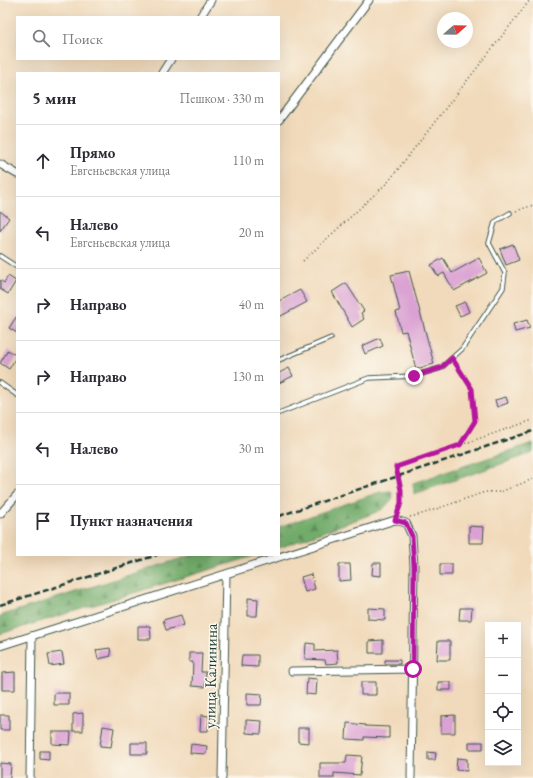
<!DOCTYPE html>
<html lang="ru">
<head>
<meta charset="utf-8">
<style>
	body { margin:0; font-family:"EB Garamond",serif; background:#f2f2f3; color:#2b2b33 }
	.controls { position:absolute; right:12px; bottom:12px; display:grid; overflow:hidden; border-radius:0px; box-shadow:0 4px 16px #0002 }
	.controls button { width:36px; height:36px; display:grid; place-items:center; padding:0; border:0; border-bottom:1px solid #e1e1e2; background:#fff; color:#2b2b33; font:20px sans-serif }
	.compass { position:absolute; left:437px; top:12px; width:36px; height:36px; border-radius:50%; background:#fff; box-shadow:0 4px 16px #0002; rotate:70deg }
	.stop { position:absolute; width:12px; height:12px; margin:-9px; border:3px solid #b5179e; border-radius:50%; background:#fff }
	.stop.end { background:#b5179e; border-color:#fff; box-shadow:0 1px 4px #0008 }
	.list { margin:0; padding:0; list-style:none }
	h2 { display:flex; justify-content:space-between; align-items:center; height:52px; margin:0; padding:0 16px; font-size:17px }
	h2 small { font-size:13px; font-weight:400; color:#7c7c81 }
	.list li { display:grid; grid-template-columns:26px 1fr auto; gap:12px; align-items:center; box-sizing:border-box; height:72px; padding:0 16px; border-top:1px solid #e1e1e2 }
	.list b { display:block; font-size:15px; white-space:nowrap }
	.list p { margin:0; font-size:13px; white-space:nowrap; color:#7c7c81 }
	.list em { font-size:13px; font-style:normal; color:#7c7c81 }
	.icon { flex:none; width:22px; height:22px; fill:none; stroke:currentColor; stroke-width:2; stroke-linecap:round; stroke-linejoin:round }
	.map { position:relative; flex:none; width:533px; height:778px; overflow:hidden }
	.search { position:absolute; background:#fff; box-shadow:0 4px 16px #0002; left:16px; top:16px; width:264px; height:44px; display:flex; align-items:center; gap:10px; box-sizing:border-box; padding:0 14px; border-radius:0px; color:#7c7c81; font-size:15px }
	.panel { position:absolute; background:#fff; box-shadow:0 4px 16px #0002; left:16px; top:72px; width:264px; height:484px; border-radius:0px }
	.map>svg:first-child { display:block }
	.forest { fill:url(#forest-firs); stroke:#487450 }
	.building { fill:#daa1d3 }
	.lines { fill:none; stroke-linecap:round; stroke-linejoin:round }
	.lane-casing { stroke:#3e5548; stroke-width:5.5 }
	.street-casing { stroke:#3e5548; stroke-width:9 }
	.path { stroke:#3e5548; stroke-width:1.5; stroke-dasharray:1 3; stroke-linecap:butt }
	.lane { stroke:#fff; stroke-width:3.5 }
	.street { stroke:#fff; stroke-width:7 }
	.rail { stroke:#1f3d34; stroke-width:2.5; stroke-dasharray:6 3; stroke-linecap:butt }
	.route { stroke:#b5179e; stroke-width:5 }
	.labels { text-anchor:middle; stroke-width:3; stroke-linejoin:round; paint-order:stroke }
	.street-label { font-size:16px; fill:#1f3d34; stroke:#fbf7ec }
</style>
</head>
<body>
<div class="map">
<svg width="533" height="778" viewBox="0 0 533 778">
	<defs>
		<pattern id="forest-firs" width="22" height="20" patternUnits="userSpaceOnUse"><rect width="22" height="20" fill="#72ac6b"/><path d="M5 1l3.5 6h-7zM16 11l3.5 6h-7z" fill="#5d8d59"/></pattern>
	</defs>
	<rect width="100%" height="100%" fill="#fbf7ec"/>
	<filter id="ink" filterUnits="userSpaceOnUse"><feTurbulence type="fractalNoise" baseFrequency=".025" numOctaves="2"/><feDisplacementMap in="SourceGraphic" scale="8" xChannelSelector="R" yChannelSelector="G"/><feConvolveMatrix kernelMatrix="1 2 1 2 8 2 1 2 1" color-interpolation-filters="sRGB"/></filter>
	<filter id="wash" filterUnits="userSpaceOnUse"><feTurbulence type="fractalNoise" baseFrequency=".012" numOctaves="4" result="noise"/><feDisplacementMap in="SourceGraphic" scale="16" xChannelSelector="R" yChannelSelector="G"/><feGaussianBlur stdDeviation="0.9" result="paint"/><feColorMatrix in="noise" values="0 0 0 0 0 0 0 0 0 0 0 0 0 0 0 0 0 1.4 0 .05"/><feComposite in="paint" operator="in"/></filter>
	<g filter="url(#wash)">
		<rect width="100%" height="100%" fill="#f1dabb"/>
		<!-- forest -->
		<path class="forest" d="M533 443V453L414 494 413 483Z
			M391 491 393 498 383 509 369 515 279 548V527L380 492Z
			M192 555H257L0 634V616Z"/>
		<g id="blocks">
			<!-- building -->
			<path class="building" d="M0 211 9 218 0 231Z
				M513 244 519 260 506 265 500 249Z
				M443 258 452 273 479 258 487 273 454 291 444 273 438 276 431 265Z
				M409 271 434 364 416 369 406 331 401 332 396 312 400 311 391 275Z
				M8 276 16 281 8 294 0 289V280L4 283Z
				M346 283 364 311 361 313 364 319 352 327 332 292Z
				M300 290 307 302 279 317V301Z
				M465 302 469 312 460 316 455 306Z
				M17 316V333L9 328Z
				M527 320 530 328 515 332 513 324Z
				M380 338 383 346 365 354 362 346Z
				M8 350 17 356 9 369 0 363Z
				M289 368 293 376 279 383V373Z
				M506 397 508 403 497 407 495 400Z
				M469 526 484 527 483 543H469Z
				M373 563H381V576L372 575Z
				M339 564H350L351 580 339 581Z
				M440 564H452V575H440Z
				M311 574 315 589 305 592 301 577Z
				M248 598 258 599 257 616H248Z
				M368 608 385 609V620L368 619Z
				M460 608H472L471 620H459Z
				M181 615 184 625 166 630 163 620Z
				M138 626H150L151 639H138Z
				M383 640V653H369V641Z
				M438 641H450V660H437Z
				M306 643 315 644V651L337 650 338 663 326 664 325 660 305 659Z
				M110 648 111 656 98 659 96 650Z
				M62 652 64 664 50 666 48 654Z
				M189 653H202L201 672H206L205 687 192 686 193 662H189Z
				M242 655H258V667L241 666Z
				M385 660H400V664H385Z
				M15 672V690H2V673Z
				M307 678 317 679 316 695 306 694Z
				M361 682H376V695H361Z
				M438 682H451V690H438Z
				M54 693H69V705H54Z
				M247 693 262 694 261 705H247Z
				M83 713V731H73V714Z
				M0 715H9V730H0Z
				M201 715 209 716 208 731H200Z
				M455 715V733H441V716Z
				M246 720 262 721 261 734 246 733Z
				M347 723 365 725V726L389 727V738L364 737V740L346 739Z
				M103 726 114 728 111 747 100 746Z
				M298 728H309V743L298 742Z
				M52 732H71L70 745 52 744Z
				M469 742H483V749H469Z
				M131 743H147V754H131Z
				M191 744 207 746 206 754 190 753Z
				M40 751H49V760L40 759Z
				M428 752 436 753 435 760H428Z
				M347 755 362 756 360 775 334 773V778H320V763H346Z
				M457 758 467 759V771L456 770Z
				M0 763 11 764 10 778H0Z"/>
		</g>
	</g>
	<g filter="url(#ink)">
		<use href="#blocks" fill-opacity="0" stroke="#3e5548" stroke-width="1"/>
		<g class="lines">
			<!-- lane casing -->
			<g class="lane-casing">
				<path id="lane" d="M0 256 17 267
					M279 360 331 338
					M0 383 17 395
					M279 413 369 378 414 376 441 368 462 349 503 288 505 273 489 243 495 222 510 213"/>
			</g>
			<!-- street casing -->
			<g class="street-casing">
				<path id="street" d="M200 17 211 0
					M162 73 171 59
					M279 120 369 0
					M0 164 17 174
					M0 514 17 495
					M0 646 395 520 406 523 412 536 414 566 411 778
					M292 671 413 669
					M30 778 32 637
					M222 778 226 574"/>
			</g>
			<!-- path -->
			<path class="path" d="M516 211 533 205
				M303 261 388 182 530 0
				M455 363 472 389 474 403 475 421 460 444
				M398 513C404 496 400 484 396 467L533 420
				M410 517 425 513 485 492H500L533 479"/>
			<!-- lane -->
			<use href="#lane" class="lane"/>
			<!-- street -->
			<use href="#street" class="street"/>
			<!-- rail -->
			<path class="rail" d="M279 516 533 431
				M0 605 157 555"/>
		</g>
	</g>
	<g class="lines" filter="url(#ink)">
		<!-- route -->
		<path class="route" d="M413 669 414 566 412 536 406 523 395 520 401 503V490L396 467 460 445 475 421 472 389 452 358 441 368 414 376"/>
	</g>
	<g class="labels">
		<!-- street labels -->
		<g class="street-label">
			<text transform="translate(210 676) rotate(-89)" y="6">улица Калинина</text>
		</g>
	</g>
</svg>
<div class="controls">
<button>+</button>
<button>−</button>
<button><svg class="icon" aria-label="locate" viewBox="0 0 24 24"><circle cx="12" cy="12" r="6"/><path d="M12 2v4M12 18v4M2 12h4M18 12h4"/></svg></button>
<button><svg class="icon" aria-label="layers" viewBox="0 0 24 24"><path d="M12 4l9 5-9 5-9-5zM3 14l9 5 9-5"/></svg></button>
</div>
<svg class="compass" viewBox="-18 -18 36 36"><path d="M0-13l5 13h-10z" fill="#e53935"/><path d="M0 13l5-13h-10z" fill="#7c7c81"/></svg>
<div class="stop" style="left:413px;top:669px"></div>
<div class="stop end" style="left:414px;top:376px"></div>
<div class="search"><svg class="icon" aria-label="search" viewBox="0 0 24 24"><circle cx="10" cy="10" r="6"/><path d="M15 15l6 6"/></svg>Поиск</div>
<section class="panel">
<h2>5 мин<small>Пешком · 330 m</small></h2>
<ul class="list">
<li><svg class="icon" aria-label="ahead" viewBox="0 0 24 24"><path d="M12 20V5M6 11l6-6 6 6"/></svg><div><b>Прямо</b><p>Евгеньевская улица</p></div><em>110 m</em></li>
<li><svg class="icon" aria-label="left" viewBox="0 0 24 24"><path d="M17 20v-9H6M10 6l-5 5 5 5"/></svg><div><b>Налево</b><p>Евгеньевская улица</p></div><em>20 m</em></li>
<li><svg class="icon" aria-label="right" viewBox="0 0 24 24"><path d="M7 20v-9h11M14 6l5 5-5 5"/></svg><div><b>Направо</b></div><em>40 m</em></li>
<li><svg class="icon" aria-label="right" viewBox="0 0 24 24"><path d="M7 20v-9h11M14 6l5 5-5 5"/></svg><div><b>Направо</b></div><em>130 m</em></li>
<li><svg class="icon" aria-label="left" viewBox="0 0 24 24"><path d="M17 20v-9H6M10 6l-5 5 5 5"/></svg><div><b>Налево</b></div><em>30 m</em></li>
<li><svg class="icon" aria-label="arrive" viewBox="0 0 24 24"><path d="M6 21V4h12l-3 4 3 4H6"/></svg><div><b>Пункт назначения</b></div></li>
</ul>
</section>
</div>
</body>
</html>
